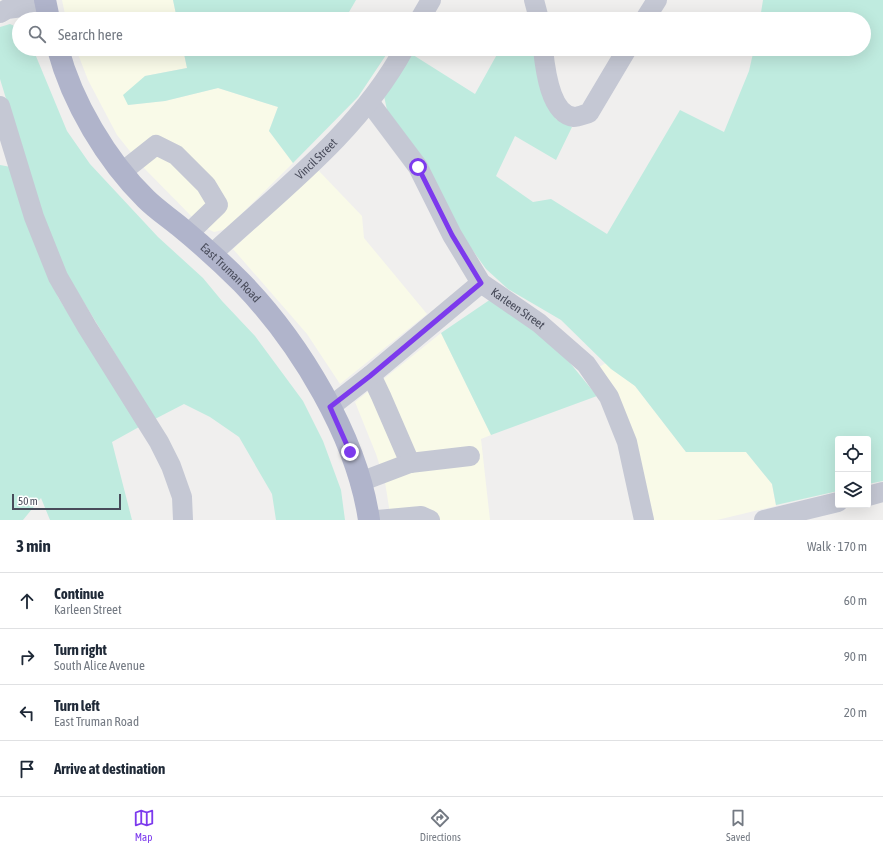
<!DOCTYPE html>
<html lang="en">
<head>
<meta charset="utf-8">
<style>
	body { margin:0; font-family:"Asap Condensed",sans-serif; background:#f6f6f7; color:#1f2937 }
	.controls { position:absolute; right:12px; bottom:12px; display:grid; overflow:hidden; border-radius:4px; box-shadow:0 4px 16px #0002 }
	.controls button { width:36px; height:36px; display:grid; place-items:center; padding:0; border:0; border-bottom:1px solid #e0e1e3; background:#fff; color:#1f2937; font:20px sans-serif }
	.scale { position:absolute; left:12px; bottom:10px; width:109px; box-sizing:border-box; padding-left:4px; border:2px solid #484b5a; border-top:0; font-size:11px; line-height:14px; white-space:nowrap; color:#484b5a; -webkit-text-stroke:3px #fff; paint-order:stroke }
	.stop { position:absolute; width:12px; height:12px; margin:-9px; border:3px solid #7c3aed; border-radius:50%; background:#fff }
	.stop.end { background:#7c3aed; border-color:#fff; box-shadow:0 1px 4px #0008 }
	.list { margin:0; padding:0; list-style:none }
	h2 { display:flex; justify-content:space-between; align-items:center; height:52px; margin:0; padding:0 16px; font-size:17px }
	h2 small { font-size:13px; font-weight:400; color:#747a83 }
	.list li { display:grid; grid-template-columns:26px 1fr auto; gap:12px; align-items:center; box-sizing:border-box; height:56px; padding:0 16px; border-top:1px solid #e0e1e3 }
	.list b { display:block; font-size:15px; white-space:nowrap }
	.list p { margin:0; font-size:13px; white-space:nowrap; color:#747a83 }
	.list em { font-size:13px; font-style:normal; color:#747a83 }
	.icon { flex:none; width:22px; height:22px; fill:none; stroke:currentColor; stroke-width:2; stroke-linecap:round; stroke-linejoin:round }
	.map { position:relative; flex:none; width:883px; height:520px; overflow:hidden }
	.search { position:absolute; background:#fff; box-shadow:0 4px 16px #0002; left:12px; right:12px; top:12px; height:44px; display:flex; align-items:center; gap:10px; box-sizing:border-box; padding:0 14px; border-radius:22px; color:#747a83; font-size:15px }
	.sheet { height:276px; background:#fff }
	nav { display:flex; justify-content:space-around; align-items:center; box-sizing:border-box; height:56px; border-top:1px solid #e0e1e3; background:#fff; font-size:11px; color:#747a83 }
	nav a { display:grid; justify-items:center; gap:2px }
	nav .on { color:#7c3aed }
	.map>svg:first-child { display:block }
	.commercial { fill:#f9fae8 }
	.green { fill:#bfebdf }
	.lines { fill:none; stroke-linecap:round; stroke-linejoin:round }
	.minor { stroke:#c5c8d4; stroke-width:20 }
	.major { stroke:#b0b4cb; stroke-width:22 }
	.route { stroke:#7c3aed; stroke-width:5 }
	.labels { text-anchor:middle; stroke-width:3.5; stroke-linejoin:round; paint-order:stroke }
	.street-label { font-size:12px; fill:#484b5a; stroke:#fff }
</style>
</head>
<body>
<div class="map">
<svg width="883" height="520" viewBox="0 0 883 520">
	<rect width="100%" height="100%" fill="#f0efee"/>
	<!-- commercial -->
	<path class="commercial" d="M62 0H173L177 19H66Z
		M76 49H183L187 68 145 76 128 105 165 101 218 88 278 107 269 131 293 163 226 229 214 232 200 225 141 165 117 135 88 80Z
		M318 170 362 216 364 238 427 314 340 384 307 334 233 249Z
		M441 333 491 435 481 439 490 520H391L385 482 376 454 355 402Z
		M606 363 635 386 686 452H746L772 484 776 506 717 520H652L627 418 616 389 599 367Z"/>
	<!-- green -->
	<path class="green" d="M173 0H356L349 12 358 19H177Z
		M763 0H883V481L868 484V439H838V491L776 505 772 484 746 452H686L635 386 611 369 561 320 508 289 486 269 463 237 387 110 384 96 410 53 475 94 500 49H535L543 95 556 119 572 127 556 160 515 136 496 176 533 202 551 199 607 234 680 110 724 132 749 71 754 49H864V19H760Z
		M10 24 19 28V49H33L67 131 90 164 158 237 203 278 222 301 255 336 303 401 323 441 341 490 345 520H276L272 494 239 437 210 417 184 404 155 419 69 278 46 229 0 79V27Z
		M183 49H390L358 97 293 163 269 131 278 107 218 88 165 101 128 105 123 95 145 76 187 68Z
		M0 165 11 167 32 231 58 297 139 427 112 442 132 520H50L41 498 23 520H0Z
		M491 299 537 331 566 358 597 396 491 435 441 333Z"/>
	<g class="lines">
		<!-- minor -->
		<g class="minor">
			<path d="M534 0 539 19"/>
			<path d="M0 13 7 9 45 4"/>
			<path d="M420 19 431 0"/>
			<path d="M645 19 657 0"/>
			<path d="M543 49C545 68 550 114 574 117 578 117 585 114 589 113L627 49"/>
			<path id="s1" d="M370 103 418 167 452 235 481 283 539 323 586 364 609 397 627 442 644 520"/>
			<path d="M0 106 34 217 58 277 87 327 159 442 171 466 182 497 183 520"/>
			<path d="M122 172 156 145 176 155 206 185 218 205 188 234"/>
			<path id="s2" d="M212 254C280 191 359 132 404 49"/>
			<path d="M371 375 381 396 410 463"/>
			<path d="M330 407 371 375 481 283"/>
			<path d="M360 482 410 463 470 456"/>
			<path d="M868 496 883 492"/>
			<path d="M377 520 421 516 430 520"/>
			<path d="M764 520 838 502"/>
		</g>
		<!-- major -->
		<g class="major">
			<path d="M45 0 49 19"/>
			<path id="s3" d="M58 49C72 102 107 161 146 199 156 209 168 217 179 226 201 244 222 263 242 283 300 343 357 437 369 520"/>
		</g>
	</g>
	<g class="lines">
		<!-- route -->
		<path class="route" d="M350 452 330 407 370 376 481 283 452 235 418 167"/>
	</g>
	<g class="labels">
		<!-- street labels -->
		<g class="street-label">
			<text dy="4" stroke="none"><textPath href="#s2" startOffset="141">Vincil Street</textPath></text>
			<text dy="4" stroke="none"><textPath href="#s3" startOffset="288">East Truman Road</textPath></text>
			<text dy="4" stroke="none"><textPath href="#s1" startOffset="257">Karleen Street</textPath></text>
		</g>
	</g>
</svg>
<div class="controls">
<button><svg class="icon" aria-label="locate" viewBox="0 0 24 24"><circle cx="12" cy="12" r="6"/><path d="M12 2v4M12 18v4M2 12h4M18 12h4"/></svg></button>
<button><svg class="icon" aria-label="layers" viewBox="0 0 24 24"><path d="M12 4l9 5-9 5-9-5zM3 14l9 5 9-5"/></svg></button>
</div>
<div class="scale">50 m</div>
<div class="stop" style="left:418px;top:167px"></div>
<div class="stop end" style="left:350px;top:452px"></div>
<div class="search"><svg class="icon" aria-label="search" viewBox="0 0 24 24"><circle cx="10" cy="10" r="6"/><path d="M15 15l6 6"/></svg>Search here</div>
</div>
<section class="sheet">
<h2>3 min<small>Walk · 170 m</small></h2>
<ul class="list">
<li><svg class="icon" aria-label="ahead" viewBox="0 0 24 24"><path d="M12 20V5M6 11l6-6 6 6"/></svg><div><b>Continue</b><p>Karleen Street</p></div><em>60 m</em></li>
<li><svg class="icon" aria-label="right" viewBox="0 0 24 24"><path d="M7 20v-9h11M14 6l5 5-5 5"/></svg><div><b>Turn right</b><p>South Alice Avenue</p></div><em>90 m</em></li>
<li><svg class="icon" aria-label="left" viewBox="0 0 24 24"><path d="M17 20v-9H6M10 6l-5 5 5 5"/></svg><div><b>Turn left</b><p>East Truman Road</p></div><em>20 m</em></li>
<li><svg class="icon" aria-label="arrive" viewBox="0 0 24 24"><path d="M6 21V4h12l-3 4 3 4H6"/></svg><div><b>Arrive at destination</b></div></li>
</ul>
</section>
<nav>
<a class="on"><svg class="icon" aria-label="map" viewBox="0 0 24 24"><path d="M3 6l6-2 6 2 6-2v14l-6 2-6-2-6 2zM9 4v14M15 6v14"/></svg>Map</a>
<a><svg class="icon" aria-label="directions" viewBox="0 0 24 24"><path d="M12 3l9 9-9 9-9-9zM9 14v-3h6M13 9l2 2-2 2"/></svg>Directions</a>
<a><svg class="icon" aria-label="saved" viewBox="0 0 24 24"><path d="M7 4h10v16l-5-4-5 4z"/></svg>Saved</a>
</nav>
</body>
</html>
